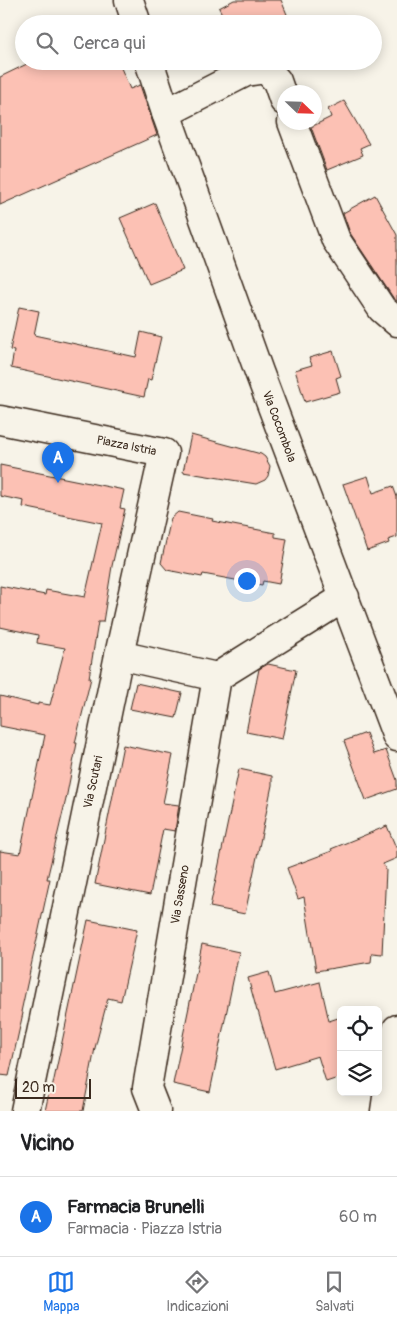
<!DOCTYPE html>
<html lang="it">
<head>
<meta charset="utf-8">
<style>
	body { margin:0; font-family:Pangolin,sans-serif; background:#f6f6f6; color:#202124 }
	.controls { position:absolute; right:15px; bottom:15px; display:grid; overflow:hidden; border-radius:8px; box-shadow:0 2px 12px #0003 }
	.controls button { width:45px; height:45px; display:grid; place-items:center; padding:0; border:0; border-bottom:1px solid #e0e0e0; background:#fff; color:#202124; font:25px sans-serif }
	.compass { position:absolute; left:277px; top:85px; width:45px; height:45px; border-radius:50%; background:#fff; box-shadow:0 2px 12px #0003; rotate:113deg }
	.scale { position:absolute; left:15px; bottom:12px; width:76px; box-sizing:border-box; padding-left:5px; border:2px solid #3b2a1e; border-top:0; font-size:14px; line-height:18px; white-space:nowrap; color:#3b2a1e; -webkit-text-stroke:4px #f7f3e8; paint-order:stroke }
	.you { position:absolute; left:246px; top:580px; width:18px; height:18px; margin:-12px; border:4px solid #fff; border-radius:50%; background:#1a73e8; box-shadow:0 0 0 8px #1a73e833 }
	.badge { display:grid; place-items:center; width:32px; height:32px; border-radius:50%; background:#1a73e8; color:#fff; font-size:16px; font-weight:700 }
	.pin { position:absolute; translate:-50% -41px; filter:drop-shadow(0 1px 2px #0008) }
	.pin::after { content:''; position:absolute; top:26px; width:18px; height:15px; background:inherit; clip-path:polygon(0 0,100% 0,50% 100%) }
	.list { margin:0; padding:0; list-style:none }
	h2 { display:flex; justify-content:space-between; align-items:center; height:65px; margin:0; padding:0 20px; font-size:21px }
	h2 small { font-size:16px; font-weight:400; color:#757577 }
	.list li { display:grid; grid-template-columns:32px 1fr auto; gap:15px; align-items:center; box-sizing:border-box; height:80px; padding:0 20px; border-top:1px solid #e0e0e0 }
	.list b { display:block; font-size:19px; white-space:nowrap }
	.list p { margin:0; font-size:16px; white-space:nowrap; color:#757577 }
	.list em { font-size:16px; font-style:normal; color:#757577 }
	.icon { flex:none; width:28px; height:28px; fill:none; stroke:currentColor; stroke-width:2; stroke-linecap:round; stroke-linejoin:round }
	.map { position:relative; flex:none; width:397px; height:1111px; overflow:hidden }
	.search { position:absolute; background:#fff; box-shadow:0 2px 12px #0003; left:15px; right:15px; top:15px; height:55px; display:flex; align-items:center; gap:12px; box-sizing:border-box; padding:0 18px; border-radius:28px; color:#757577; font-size:19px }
	.sheet { height:145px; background:#fff }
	nav { display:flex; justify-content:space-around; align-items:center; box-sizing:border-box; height:70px; border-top:1px solid #e0e0e0; background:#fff; font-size:14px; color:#757577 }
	nav a { display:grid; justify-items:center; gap:2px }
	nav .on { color:#1a73e8 }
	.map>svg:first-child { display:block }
	.building { fill:#fcc1b4; stroke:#3b2a1e }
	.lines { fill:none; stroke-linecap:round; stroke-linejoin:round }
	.minor-casing { stroke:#3b2a1e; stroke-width:31 }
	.minor { stroke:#f7f3e8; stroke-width:28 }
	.labels { text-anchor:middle; stroke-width:4.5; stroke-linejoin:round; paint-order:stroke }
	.street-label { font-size:12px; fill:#3b2a1e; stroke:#f7f3e8 }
</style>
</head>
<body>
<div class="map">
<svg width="397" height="1111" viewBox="0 0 397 1111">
	<rect width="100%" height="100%" fill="#f7f3e8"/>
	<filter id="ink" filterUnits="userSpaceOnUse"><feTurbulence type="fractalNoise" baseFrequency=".02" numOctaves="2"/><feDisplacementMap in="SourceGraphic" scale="10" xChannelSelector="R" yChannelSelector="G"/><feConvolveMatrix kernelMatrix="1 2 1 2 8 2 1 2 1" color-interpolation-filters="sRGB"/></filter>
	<g filter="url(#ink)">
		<!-- building -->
		<path class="building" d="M234 0H281L291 24H227L219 8Z
			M33 61H118L130 89 140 85 157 135 0 205V77Z
			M344 101 369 144 360 148 363 155 327 170 311 127 331 117 328 109Z
			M375 195 397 235V301L394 299 350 233 343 213Z
			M155 203 183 270 149 284 120 218Z
			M19 307 39 311 34 335 136 357 141 332 161 337 151 380 148 379 144 397 11 368 14 351 10 350Z
			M333 351 341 376 336 378 340 392 305 402 295 370 312 365 309 358Z
			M191 435 261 454 265 457 270 466 268 476 265 480 256 484 183 472Z
			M0 465 124 490 120 508 125 509 112 566 103 622H98L89 678H91L75 743H77L66 799 47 879H50L21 1012 23 1013 9 1076 0 1075V851L20 854 45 735 0 726V696L38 705V703L50 705 65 648 37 643 38 635 0 627V586L45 595 46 590 85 597 102 523 23 507 24 501 0 496Z
			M368 476 373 493 393 486 397 497V537L388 540 389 543 367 551 343 484Z
			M178 512 213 519 212 521 275 533V537L287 539 279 584 263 581 262 585 203 574 202 577 167 570 161 563 171 518Z
			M268 664 296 670 282 739 246 732 259 669Z
			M136 683 182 693 176 718 130 709Z
			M366 733 374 754 386 750 397 780V789L366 800 344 741Z
			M123 745 173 755 163 803 179 805 175 831 163 829 150 895 95 884Z
			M239 769 272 776V785L245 914 210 907Z
			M387 826 397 850V858L383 864 386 870 382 954 372 953 371 962 316 971 304 897 298 899 287 868 332 851 331 849Z
			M88 920 137 930 121 1001 108 998 95 1048 83 1111H45L50 1088 52 1089Z
			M202 944 239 952 210 1092 173 1084Z
			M269 972 275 994 320 982 329 1021 341 1017V1077L326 1082 318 1056 275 1069 258 1011H257L248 978Z"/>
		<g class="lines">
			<!-- minor casing -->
			<g class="minor-casing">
				<g id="minor">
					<path d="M129 0 137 24"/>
					<path id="s1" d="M149 61 166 113 259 372 397 737"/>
					<path d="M166 113 246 72 266 69 277 81 284 101"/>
					<path d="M292 122 336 240 382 309 397 322"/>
					<path id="s2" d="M0 420 164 453 119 655 25 1111"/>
					<path d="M119 655 217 677 345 597"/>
					<path id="s3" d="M156 1111 147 1088 217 677"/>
					<path d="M385 1111 397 1029"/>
				</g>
			</g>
			<!-- minor -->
			<use href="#minor" class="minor"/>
		</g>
	</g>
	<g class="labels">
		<!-- street labels -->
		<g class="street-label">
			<text dy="4" stroke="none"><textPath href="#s1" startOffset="388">Via Cocombola</textPath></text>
			<text dy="4" stroke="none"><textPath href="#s2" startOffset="129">Piazza Istria</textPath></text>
			<text transform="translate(93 782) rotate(-78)" y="4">Via Scutari</text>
			<text dy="4" stroke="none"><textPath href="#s3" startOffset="221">Via Sasseno</textPath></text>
		</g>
	</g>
</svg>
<div class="controls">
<button><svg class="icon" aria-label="locate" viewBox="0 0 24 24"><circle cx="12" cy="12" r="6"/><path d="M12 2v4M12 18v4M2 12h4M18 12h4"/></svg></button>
<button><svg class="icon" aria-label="layers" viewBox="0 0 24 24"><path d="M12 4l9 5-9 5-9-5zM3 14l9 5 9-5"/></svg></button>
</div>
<svg class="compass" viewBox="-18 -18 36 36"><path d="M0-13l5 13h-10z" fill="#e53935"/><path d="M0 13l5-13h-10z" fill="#757577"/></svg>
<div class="scale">20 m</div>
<div class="you"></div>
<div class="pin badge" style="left:58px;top:483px">A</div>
<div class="search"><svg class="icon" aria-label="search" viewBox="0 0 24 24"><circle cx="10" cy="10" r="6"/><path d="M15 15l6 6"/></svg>Cerca qui</div>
</div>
<section class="sheet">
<h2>Vicino<small></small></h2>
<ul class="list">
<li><span class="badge">A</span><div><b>Farmacia Brunelli</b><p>Farmacia · Piazza Istria</p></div><em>60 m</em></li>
</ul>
</section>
<nav>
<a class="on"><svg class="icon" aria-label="map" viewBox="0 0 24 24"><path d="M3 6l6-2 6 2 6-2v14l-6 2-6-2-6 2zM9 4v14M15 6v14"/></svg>Mappa</a>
<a><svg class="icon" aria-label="directions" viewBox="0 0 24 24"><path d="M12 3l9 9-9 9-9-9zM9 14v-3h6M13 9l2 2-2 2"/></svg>Indicazioni</a>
<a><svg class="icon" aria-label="saved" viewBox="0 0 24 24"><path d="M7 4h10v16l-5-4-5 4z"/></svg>Salvati</a>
</nav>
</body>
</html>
